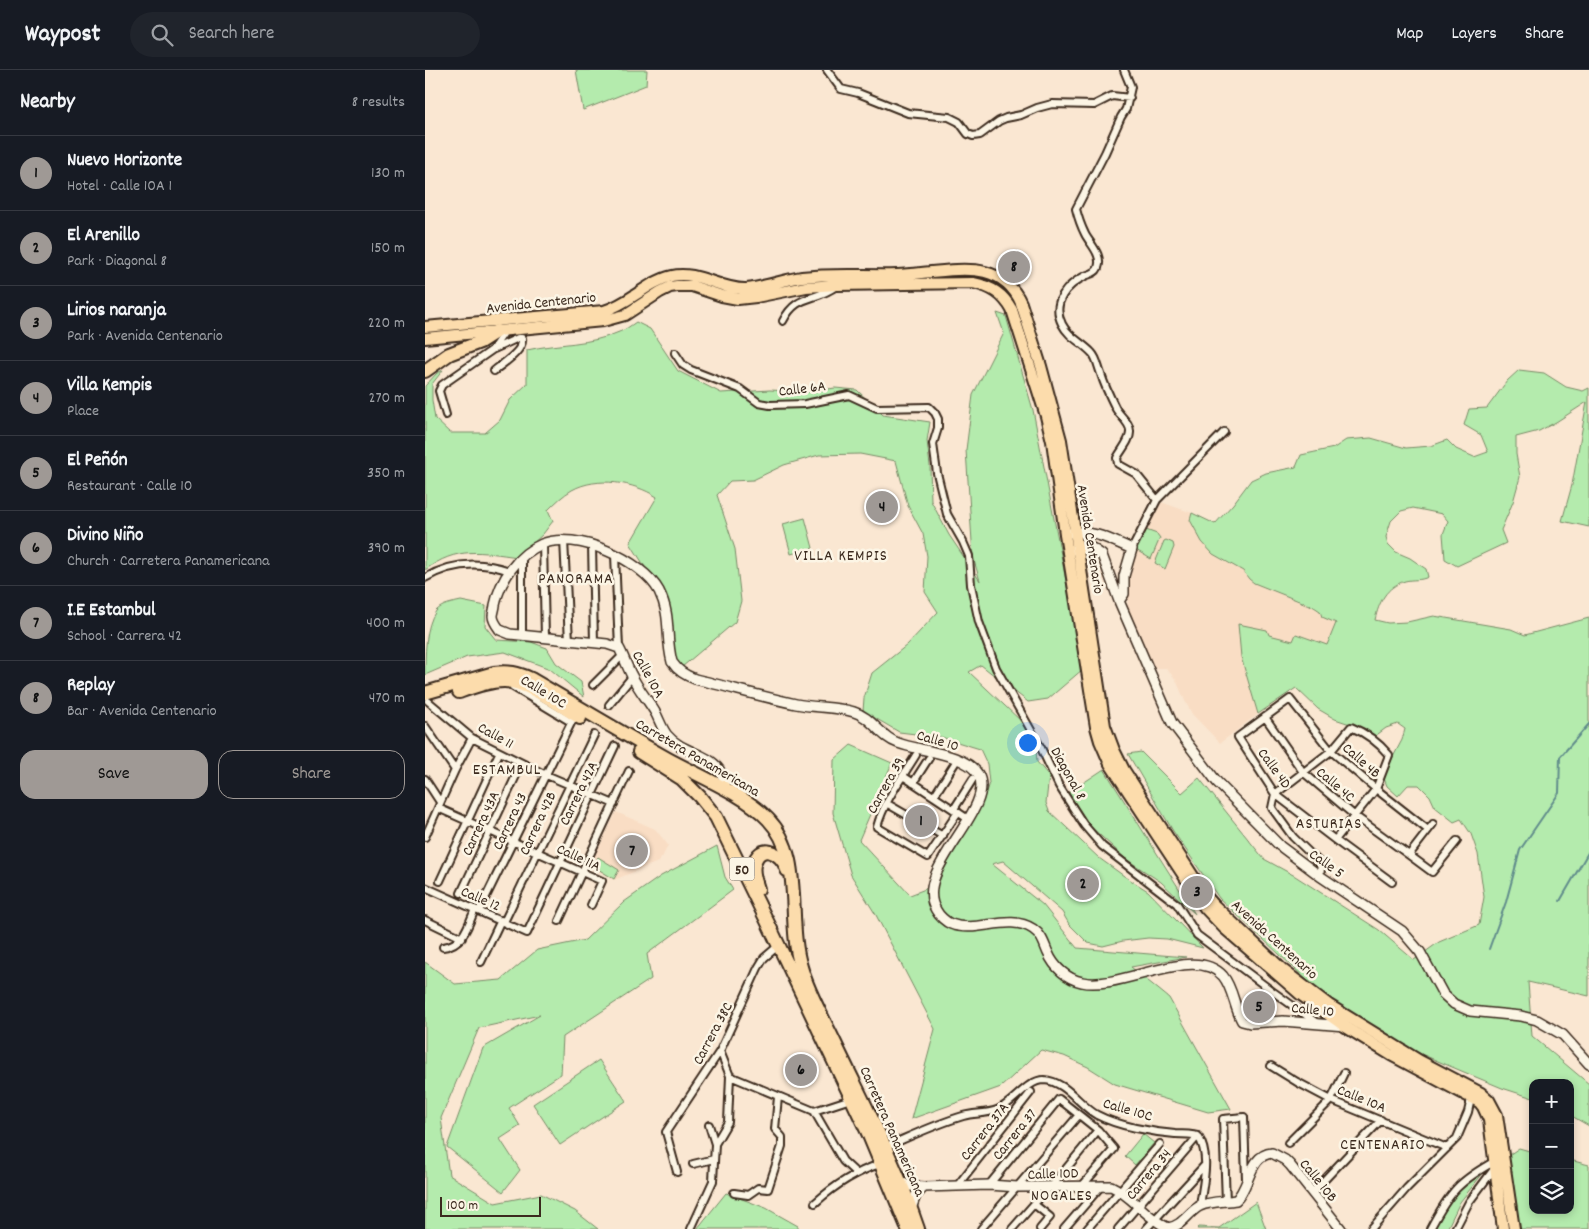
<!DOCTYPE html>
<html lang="en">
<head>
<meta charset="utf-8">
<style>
	body { margin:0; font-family:Dekko,sans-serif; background:#20242c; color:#f1f3f6 }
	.controls { position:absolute; right:15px; bottom:15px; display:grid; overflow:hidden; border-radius:10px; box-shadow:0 2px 8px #0003 }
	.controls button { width:45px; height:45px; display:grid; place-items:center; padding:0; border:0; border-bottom:1px solid #363941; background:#171b24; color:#f1f3f6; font:25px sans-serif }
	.scale { position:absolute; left:15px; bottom:12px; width:101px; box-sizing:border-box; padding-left:5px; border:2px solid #3b2a1e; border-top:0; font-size:14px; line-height:18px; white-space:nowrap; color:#3b2a1e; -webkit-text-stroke:4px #fcf5e5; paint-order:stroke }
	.you { position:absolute; left:602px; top:672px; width:18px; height:18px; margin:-12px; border:4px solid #fff; border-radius:50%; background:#1a73e8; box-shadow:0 0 0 8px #1a73e833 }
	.badge { display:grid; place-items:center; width:32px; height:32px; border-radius:50%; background:#9f9995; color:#111; font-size:16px; font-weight:700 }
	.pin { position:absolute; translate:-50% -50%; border:2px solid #fff; box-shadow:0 1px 5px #0006 }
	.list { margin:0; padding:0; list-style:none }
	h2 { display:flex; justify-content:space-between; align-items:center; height:65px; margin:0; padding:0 20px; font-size:21px }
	h2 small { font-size:16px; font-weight:400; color:#9ea1a6 }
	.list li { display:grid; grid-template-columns:32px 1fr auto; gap:15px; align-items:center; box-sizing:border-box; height:75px; padding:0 20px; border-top:1px solid #363941 }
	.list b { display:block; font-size:19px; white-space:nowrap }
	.list p { margin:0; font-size:16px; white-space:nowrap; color:#9ea1a6 }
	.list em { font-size:16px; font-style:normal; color:#9ea1a6 }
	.actions { display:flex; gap:10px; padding:15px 20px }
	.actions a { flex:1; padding:11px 0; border:1px solid #9f9995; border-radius:15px; text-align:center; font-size:18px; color:#9f9995 }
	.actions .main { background:#9f9995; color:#111 }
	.icon { flex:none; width:28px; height:28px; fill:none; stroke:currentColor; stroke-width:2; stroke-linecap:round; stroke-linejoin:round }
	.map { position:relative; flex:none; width:1164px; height:1159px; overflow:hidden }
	header { display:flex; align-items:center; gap:30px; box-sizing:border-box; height:70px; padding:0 25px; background:#171b24; border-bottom:1px solid #363941 }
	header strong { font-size:24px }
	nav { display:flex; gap:28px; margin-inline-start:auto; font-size:18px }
	.search { width:350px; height:45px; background:#20242c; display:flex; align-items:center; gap:12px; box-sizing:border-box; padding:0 18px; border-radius:28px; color:#9ea1a6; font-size:19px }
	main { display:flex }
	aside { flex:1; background:#171b24 }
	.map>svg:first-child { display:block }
	.built { fill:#f9ddc4 }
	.green { fill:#b4ebad; stroke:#788a66 }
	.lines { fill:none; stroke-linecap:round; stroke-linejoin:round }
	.stream { stroke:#618c8b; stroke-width:2 }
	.street-casing { stroke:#3b2a1e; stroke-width:10 }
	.secondary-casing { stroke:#3b2a1e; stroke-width:12 }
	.primary-casing { stroke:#3b2a1e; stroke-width:14 }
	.highway-casing { stroke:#3b2a1e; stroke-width:16 }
	.street { stroke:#fcf5e5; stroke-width:6 }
	.secondary { stroke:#fcf5e5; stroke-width:9 }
	.primary { stroke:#fcdcac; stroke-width:10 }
	.highway { stroke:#fcdcac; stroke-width:12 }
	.labels { text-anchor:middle; stroke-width:5; stroke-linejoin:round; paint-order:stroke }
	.shield { fill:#fcf5e5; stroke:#75675a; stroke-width:1 }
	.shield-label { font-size:14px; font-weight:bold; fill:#3b2a1e }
	.street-label { font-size:15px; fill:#3b2a1e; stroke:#fcf5e5 }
	.neighbourhood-label { font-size:16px; letter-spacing:1px; fill:#3b2a1e; stroke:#fcf5e5 }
</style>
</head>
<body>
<header>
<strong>Waypost</strong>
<div class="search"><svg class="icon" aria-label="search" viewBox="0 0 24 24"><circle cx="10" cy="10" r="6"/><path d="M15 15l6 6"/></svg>Search here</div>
<nav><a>Map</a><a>Layers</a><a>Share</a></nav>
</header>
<main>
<aside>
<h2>Nearby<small>8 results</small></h2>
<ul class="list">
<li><span class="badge">1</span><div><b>Nuevo Horizonte</b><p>Hotel · Calle 10A 1</p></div><em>130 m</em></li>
<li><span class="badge">2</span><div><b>El Arenillo</b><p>Park · Diagonal 8</p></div><em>150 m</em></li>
<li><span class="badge">3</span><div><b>Lirios naranja</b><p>Park · Avenida Centenario</p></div><em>220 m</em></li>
<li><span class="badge">4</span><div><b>Villa Kempis</b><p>Place</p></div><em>270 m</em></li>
<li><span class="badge">5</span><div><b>El Peñón</b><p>Restaurant · Calle 10</p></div><em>350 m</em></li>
<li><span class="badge">6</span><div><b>Divino Niño</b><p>Church · Carretera Panamericana</p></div><em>390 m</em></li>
<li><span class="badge">7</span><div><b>I.E Estambul</b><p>School · Carrera 42</p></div><em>400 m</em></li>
<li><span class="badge">8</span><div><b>Replay</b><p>Bar · Avenida Centenario</p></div><em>470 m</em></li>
</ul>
<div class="actions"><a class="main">Save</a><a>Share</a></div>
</aside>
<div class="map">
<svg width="1164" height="1159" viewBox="0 0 1164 1159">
	<rect width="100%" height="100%" fill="#fae7d2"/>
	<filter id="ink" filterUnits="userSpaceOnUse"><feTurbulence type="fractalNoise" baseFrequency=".02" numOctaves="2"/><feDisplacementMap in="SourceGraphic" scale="10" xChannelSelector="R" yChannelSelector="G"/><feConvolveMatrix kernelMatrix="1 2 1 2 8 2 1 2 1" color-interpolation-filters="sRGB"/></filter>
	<g filter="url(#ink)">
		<!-- built -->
		<path class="built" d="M736 432 767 443 765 450 797 490 818 501 824 509 829 513 889 537 895 541 897 547 911 553 902 576 872 564 868 571 844 565 826 619 833 644 795 673 767 644 760 631 751 610 741 598H726L703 544V511L707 489Z
			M191 742 230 759 243 775 238 786 233 792 189 810 165 796Z"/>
		<!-- green -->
		<path class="green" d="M151 0H222L221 15 158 40Z
			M572 243 581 246 608 340 658 599 623 629 603 632 556 595 544 602 597 652 611 678 612 692 624 706 621 733 624 741 674 788 699 806 723 821 778 878 742 869 723 868 698 871 678 876 663 873 644 854 637 842 578 791 567 794 618 835 652 878 761 887 706 897 744 928 806 1039 783 1042 690 1014 663 997 639 986 616 980 576 1017 486 1049 510 959 451 845 426 805 408 743 409 690 426 675 467 693 434 770 485 825 513 814 524 788 557 734 564 713 562 694 555 679 516 667 474 662 438 641 439 628 447 603 482 575 513 542 500 522 502 486 498 464 483 436 471 391 435 384 394 385 359 395 328 410 305 411 292 425 310 479 316 531 310 552 257 597 247 585 234 519 205 473 232 427C209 412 172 406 147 420 138 425 130 433 123 440L128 451 118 464 93 487C56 482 32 476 0 500V316L12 303 18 300 7 314V330L10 349 25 363H60L75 350 85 330 102 314V280C132 273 166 275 194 262 200 260 205 256 211 252L225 259 253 301 296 323 345 320 383 322 410 318 432 320 458 345 505 352 502 371 505 396 506 431 524 465 555 511 548 487 541 380 548 325 579 263Z
			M1094 300 1119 303 1141 317 1158 321 1164 318V457L1137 451 1147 415 1162 332 1131 352 1114 361 1091 367V384L1095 407 1088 432 1076 460 1081 473 1032 496 1020 489 1018 464 1023 451 1017 444 988 438 976 441 966 451 961 467 963 474 971 482 985 488 1001 499 1003 507C995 511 988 509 980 511 961 517 954 532 950 550L963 553 982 552 1009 546 1086 559 1100 565 1164 548V926L1103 912 1107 966 1164 1014V1056L1145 1045V1013H1108V1028L1077 1018 977 976 899 926 794 828 748 761 703 684 716 682 757 723 774 708 839 789 870 806 954 860 989 890 1014 872 1054 855 1059 827 1053 784 1046 764 1036 749 1029 752 1010 737 1005 726 994 715H983L973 726 962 716 958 706 977 670 980 659 973 654 961 658 949 667 931 656 910 649 893 639 871 618 833 644 816 587 813 554 842 560 844 565 868 571 871 564 902 575 911 553 897 547 895 541 889 537 829 513 824 509 818 501 788 484 777 472 765 450 767 443 790 454 808 434 826 410 841 403 871 397 876 385 909 378 921 370 946 368 981 378 1006 376 1022 370 1031 379 1049 387 1063 382 1056 365 1039 355 1044 339 1062 338 1082 311Z
			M380 448 388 478 366 484 358 454Z
			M721 460 732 464 735 468 726 489 711 480Z
			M741 470 748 473 749 477 740 499 730 493 739 471Z
			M36 531 61 536 60 556 71 570 106 572 122 578 131 593 156 612 159 627 125 599 80 582 42 587 0 605C0 586 0 556 11 541 17 534 28 533 36 531Z
			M679 699 770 844 736 812 701 789 665 756 643 723Z
			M292 776 300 807 308 820 222 884 226 909 138 967 136 1004 84 1038 95 1056 75 1069 95 1100 78 1122 22 1077 58 978 115 945 54 958 16 1048 24 1105 70 1133 116 1124 150 1141 173 1159H0V892L30 914 76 910 112 880 160 870 199 832 236 806Z
			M173 787 194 800 189 809 168 796Z
			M174 990 201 1031 135 1075 108 1034Z
			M718 1064 729 1073 710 1095 700 1086Z
			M1094 1078 1108 1082V1140H1145V1090L1164 1095V1159H1095L1089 1139 1084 1085Z
			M1056 1102 1058 1103 1035 1132 1022 1159H1009L1025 1129 1034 1118Z
			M301 1123 341 1138 373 1156V1159H272Z
			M831 1132 841 1159H772L774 1157 794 1158Z"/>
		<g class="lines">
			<!-- stream -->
			<path class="stream" d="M1135 831 1164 781
				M1064 879 1081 832 1095 780 1134 723 1135 687 1164 654"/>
			<!-- street casing -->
			<g class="street-casing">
				<path id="street" d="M402 0 416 19 433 23 483 43 524 47 534 52 543 64 548 66 555 65 574 51 581 48 596 45 612 38 627 34 669 35 687 26 705 28
					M699 0 706 17 701 39 696 47 680 83 651 139C653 147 656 156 660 164 665 174 678 185 673 198 671 203 665 204 660 206 642 215 626 232 637 254 644 268 657 272 667 283 672 288 673 297 676 304 679 314 686 329 691 339 695 346 705 353 705 361 706 370 696 380 692 388L693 394 711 404 732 430 707 479
					M358 251C372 223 390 232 411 216
					M69 279 93 268H97C99 281 78 293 69 301
					M250 283 258 295 266 300 315 319 334 333 345 335 380 334 424 325 452 338 504 337 510 343 513 349V358L508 374 512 403 522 444 538 472 544 486 546 515 554 552 571 598 616 678 634 716 659 755 677 776 752 834 772 865 847 921 892 953
					M21 345 14 321 17 315 67 280 81 260
					M732 430 799 362
					M139 470 144 571
					M118 473 120 568
					M167 475 169 573
					M190 485 194 578
					M97 489V565
					M0 508C27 492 56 491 85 501
					M168 615 198 585
					M88 617 146 652
					M3 631 47 668 119 704 189 734
					M184 635 207 607
					M840 647 878 702 930 746 984 785 1008 754
					M0 656 30 700
					M491 685C477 708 459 731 452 757L503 787 533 742
					M478 706 543 749
					M0 709 15 732
					M488 713 504 688
					M509 726 532 690
					M461 733 518 766
					M13 738 177 811 166 835
					M529 739 548 709
					M0 767 30 700 47 668
					M984 785 1007 802 1032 771
					M895 806 896 799 894 792 868 767 847 738 850 724 906 681 926 657C941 663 954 673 964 685L951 719 910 770
					M15 811 74 683
					M967 812 910 770 850 724 813 667 865 629 906 681 951 719 1003 760
					M0 817 102 863 190 676
					M36 823 97 693
					M54 841 150 645
					M0 850 37 868
					M134 851 204 701
					M79 852 169 665
					M18 877C38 875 43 856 50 839
					M56 892 76 850
					M846 996 872 1012 906 1030 1022 1078
					M305 1006 389 1041 426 1029
					M389 1041 418 1091 431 1103
					M284 1055 290 1074
					M863 1073 906 1030 919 1003
					M460 1077C486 1066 511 1054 538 1046 549 1043 561 1044 572 1040 588 1034 602 1010 619 1010 641 1011 655 1036 672 1045 693 1056 727 1062 750 1064 758 1064 765 1064 773 1066 786 1086 778 1113 775 1136
					M268 1094 289 1089
					M252 1102 241 1062 295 981 333 898 339 888 353 876
					M564 1115 634 1029 673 1060 689 1079 657 1116
					M532 1116 606 1022
					M309 1123 323 1125 333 1118 343 1119 357 1076V1067L350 1059 353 1027
					M887 1123 956 1050
					M801 1132 798 1049 819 1047 821 1110
					M390 1133C410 1115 430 1102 455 1094
					M609 1134 625 1147 615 1159
					M266 1159 288 1111 290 1074 303 1052 305 1006 295 981
					M556 1159 653 1046
					M587 1159 609 1134 626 1117 673 1060
					M639 1159 677 1115
					M662 1159 735 1074
					M693 1159 773 1066
					M721 1159 779 1096
					M946 1159 982 1118 1032 1068 1043 1042 1045 1033
					M1005 1159C1025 1121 1034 1111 1072 1090
					M1030 1159 1044 1132 1069 1099"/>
			</g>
			<!-- secondary casing -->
			<g class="secondary-casing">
				<path id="secondary" d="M644 463C667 459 686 470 707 479L699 506V524L694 531
					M646 480 667 478 677 485 694 531 747 653 792 712 855 776 895 806 977 861 995 882 1018 924 1029 934 1045 941 1096 946 1112 950 1138 965 1164 994
					M301 720C296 679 262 689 242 665 237 659 234 649 230 642 223 630 213 619 207 606 202 597 199 587 194 578L182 574 85 564 75 560C72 556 68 551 68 546 68 543 70 538 70 535 75 510 93 484 117 474 151 460 217 490 234 521 247 547 240 566 247 592 253 601 260 605 270 609 304 617 338 627 371 634 390 638 411 636 429 642 447 647 455 667 473 673 494 681 540 683 553 704 573 739 486 800 511 840 514 846 521 852 526 854 552 864 584 843 608 859 617 865 619 874 623 883 629 897 642 909 657 912 696 921 769 873 798 906 808 918 809 937 817 951L825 953 858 951 920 956
					M474 1111 485 1116 499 1117 564 1115 593 1117 686 1116C708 1126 721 1148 743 1158 758 1156 763 1142 775 1136 786 1131 800 1132 811 1130 825 1117 824 1085 847 1083L860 1090 865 1095 916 1159
					M486 1139 491 1125 499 1117"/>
			</g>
			<!-- primary casing -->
			<g class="primary-casing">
				<path id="primary" d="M0 257 179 241C204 234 222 212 247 206 272 200 296 220 321 219 340 217 358 210 377 207 409 203 441 206 472 205 497 204 538 196 560 202 576 206 589 217 596 233L616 296 636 370 680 656 689 680 699 700 781 826 790 836 858 900 904 935 995 991 1056 1023 1064 1030 1072 1045 1089 1159
					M0 268 178 251 200 245 235 222 245 217 252 216H267L297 226 313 229 331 227 381 217 412 215 548 213C567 217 578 224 587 240L621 346 627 371 640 464 671 657 675 671 685 694 780 838 799 858 876 925 919 956 966 985 1054 1032 1058 1037 1064 1050 1078 1159"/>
			</g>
			<!-- highway casing -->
			<g class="highway-casing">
				<path id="highway" d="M0 301 24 284 55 272 72 261
					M34 622C48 617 64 611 79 611 101 611 136 636 155 648
					M0 623 69 603C83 601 93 603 106 609 152 636 197 663 243 689 274 706 319 724 343 749 380 787 361 849 376 897 383 922 397 946 408 969 438 1032 471 1093 493 1159
					M214 682 257 709 275 727 291 747 342 851 443 1063 483 1159
					M333 819C331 812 327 803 329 795 333 772 357 781 362 800"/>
			</g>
			<!-- street -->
			<use href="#street" class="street"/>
			<!-- secondary -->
			<use href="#secondary" class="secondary"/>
			<!-- primary -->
			<use href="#primary" class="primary"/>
			<!-- highway -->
			<use href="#highway" class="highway"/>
		</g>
	</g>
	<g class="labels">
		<!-- shield labels -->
		<rect class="shield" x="304.5" y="787.5" width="25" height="23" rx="4"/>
		<g class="shield-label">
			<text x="317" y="804">50</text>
		</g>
		<!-- street labels -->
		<g class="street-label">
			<text transform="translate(116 232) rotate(-6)" y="5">Avenida Centenario</text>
			<text transform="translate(377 318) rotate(-7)" y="5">Calle 6A</text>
			<text transform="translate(666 469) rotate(81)" y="5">Avenida Centenario</text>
			<text transform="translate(224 604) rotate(61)" y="5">Calle 10A</text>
			<text transform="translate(119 621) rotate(31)" y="5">Calle 10C</text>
			<text transform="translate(71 665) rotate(29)" y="5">Calle 11</text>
			<text transform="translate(513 670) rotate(16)" y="5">Calle 10</text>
			<text transform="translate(273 687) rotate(30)" y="5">Carretera Panamericana</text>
			<text transform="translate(937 690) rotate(41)" y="5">Calle 4B</text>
			<text transform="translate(850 698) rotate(54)" y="5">Calle 4D</text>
			<text transform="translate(644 703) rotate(61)" y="5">Diagonal 8</text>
			<text transform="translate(911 714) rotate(40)" y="5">Calle 4C</text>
			<text transform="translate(460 715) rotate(-61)" y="5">Carrera 39</text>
			<text transform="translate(153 723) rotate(-64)" y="5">Carrera 42A</text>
			<text transform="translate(84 751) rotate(-65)" y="5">Carrera 43</text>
			<text transform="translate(55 753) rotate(-65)" y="5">Carrera 43A</text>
			<text transform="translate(112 753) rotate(-65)" y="5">Carrera 42B</text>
			<text transform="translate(154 787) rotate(25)" y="5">Calle 11A</text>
			<text transform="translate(902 793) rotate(35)" y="5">Calle 5</text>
			<text transform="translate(56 828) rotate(23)" y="5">Calle 12</text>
			<text transform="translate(850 869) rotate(42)" y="5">Avenida Centenario</text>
			<text transform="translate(888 939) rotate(5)" y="5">Calle 10</text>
			<text transform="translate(287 963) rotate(-62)" y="5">Carrera 38C</text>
			<text transform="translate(937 1028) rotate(22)" y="5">Calle 10A</text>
			<text transform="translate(703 1039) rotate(16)" y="5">Calle 10C</text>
			<text transform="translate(468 1061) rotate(66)" y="5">Carretera Panamericana</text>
			<text transform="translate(559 1061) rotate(-52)" y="5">Carrera 37A</text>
			<text transform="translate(589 1064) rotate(-51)" y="5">Carrera 37</text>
			<text transform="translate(628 1103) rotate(-2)" y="5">Calle 10D</text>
			<text transform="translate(723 1104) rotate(-50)" y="5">Carrera 34</text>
			<text transform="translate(894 1110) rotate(51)" y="5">Calle 10B</text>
		</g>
		<!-- neighbourhood labels -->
		<g class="neighbourhood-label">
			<text x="416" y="490">VILLA KEMPIS</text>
			<text x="151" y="513">PANORAMA</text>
			<text x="82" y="704">ESTAMBUL</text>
			<text x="904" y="758">ASTURIAS</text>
			<text x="958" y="1079">CENTENARIO</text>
			<text x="637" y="1130">NOGALES</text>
		</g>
	</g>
</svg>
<div class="controls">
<button>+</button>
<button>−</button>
<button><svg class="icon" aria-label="layers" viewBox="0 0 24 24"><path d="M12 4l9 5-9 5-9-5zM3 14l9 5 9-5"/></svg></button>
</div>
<div class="scale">100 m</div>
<div class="you"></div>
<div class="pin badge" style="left:496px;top:751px">1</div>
<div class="pin badge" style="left:658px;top:814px">2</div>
<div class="pin badge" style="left:772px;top:822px">3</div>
<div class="pin badge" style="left:457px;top:437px">4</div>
<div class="pin badge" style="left:834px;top:937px">5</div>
<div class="pin badge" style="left:376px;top:1000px">6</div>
<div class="pin badge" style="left:207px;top:781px">7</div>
<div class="pin badge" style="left:589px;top:197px">8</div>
</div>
</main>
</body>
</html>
